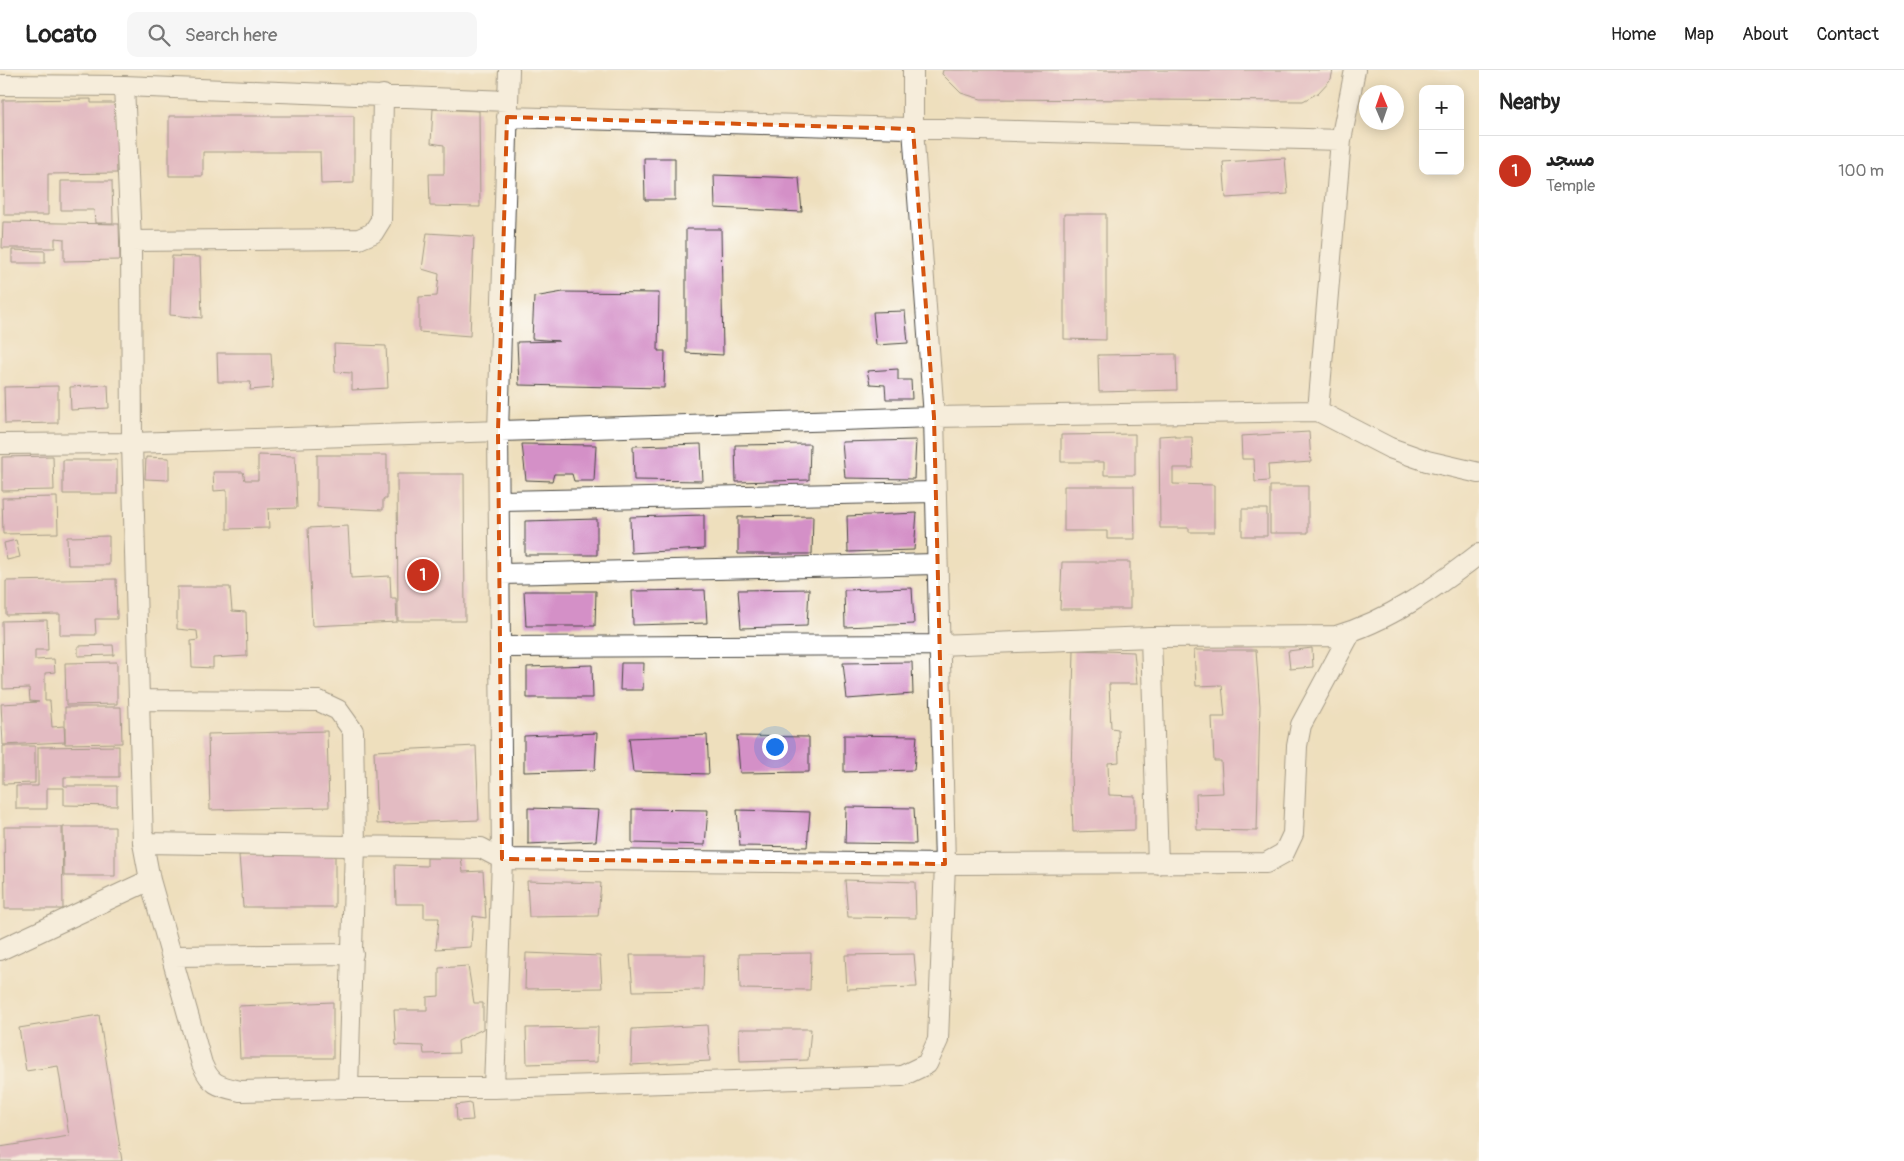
<!DOCTYPE html>
<html lang="en">
<head>
<meta charset="utf-8">
<style>
	body { margin:0; font-family:Pangolin,"Playpen Sans Arabic",sans-serif; background:#f6f6f6; color:#222 }
	.controls { position:absolute; right:15px; top:15px; display:grid; overflow:hidden; border-radius:10px; box-shadow:0 2px 12px #0003 }
	.controls button { width:45px; height:45px; display:grid; place-items:center; padding:0; border:0; border-bottom:1px solid #e0e0e0; background:#fff; color:#222; font:25px sans-serif }
	.compass { position:absolute; left:1359px; top:15px; width:45px; height:45px; border-radius:50%; background:#fff; box-shadow:0 2px 12px #0003; rotate:358deg }
	.you { position:absolute; left:774px; top:676px; width:18px; height:18px; margin:-12px; border:4px solid #fff; border-radius:50%; background:#1a73e8; box-shadow:0 0 0 8px #1a73e833 }
	.badge { display:grid; place-items:center; width:32px; height:32px; border-radius:50%; background:#c8321e; color:#fff; font-size:16px; font-weight:700 }
	.pin { position:absolute; translate:-50% -50%; border:2px solid #fff; box-shadow:0 1px 5px #0006 }
	.list { margin:0; padding:0; list-style:none }
	h2 { display:flex; justify-content:space-between; align-items:center; height:65px; margin:0; padding:0 20px; font-size:21px }
	h2 small { font-size:16px; font-weight:400; color:#767676 }
	.list li { display:grid; grid-template-columns:32px 1fr auto; gap:15px; align-items:center; box-sizing:border-box; height:70px; padding:0 20px; border-top:1px solid #e0e0e0 }
	.list b { display:block; font-size:19px; white-space:nowrap }
	.list p { margin:0; font-size:16px; white-space:nowrap; color:#767676 }
	.list em { font-size:16px; font-style:normal; color:#767676 }
	.icon { flex:none; width:28px; height:28px; fill:none; stroke:currentColor; stroke-width:2; stroke-linecap:round; stroke-linejoin:round }
	.map { position:relative; flex:none; width:1479px; height:1091px; overflow:hidden }
	header { display:flex; align-items:center; gap:30px; box-sizing:border-box; height:70px; padding:0 25px; background:#fff; border-bottom:1px solid #e0e0e0 }
	header strong { font-size:24px }
	nav { display:flex; gap:28px; margin-inline-start:auto; font-size:18px }
	.search { width:350px; height:45px; background:#f6f6f6; display:flex; align-items:center; gap:12px; box-sizing:border-box; padding:0 18px; border-radius:10px; color:#767676; font-size:19px }
	main { display:flex }
	aside { flex:1; background:#fff }
	.map>svg:first-child { display:block }
	.building { fill:#d490c7 }
	.lines { fill:none; stroke-linecap:round; stroke-linejoin:round }
	.street-casing { stroke:#484641; stroke-width:22 }
	.street { stroke:#fff; stroke-width:20 }
	.marked { fill:none; stroke:#d5540f; stroke-width:4; stroke-dasharray:10 6; stroke-linejoin:round }
</style>
</head>
<body>
<header>
<strong>Locato</strong>
<div class="search"><svg class="icon" aria-label="search" viewBox="0 0 24 24"><circle cx="10" cy="10" r="6"/><path d="M15 15l6 6"/></svg>Search here</div>
<nav><a>Home</a><a>Map</a><a>About</a><a>Contact</a></nav>
</header>
<main>
<div class="map">
<svg width="1479" height="1091" viewBox="0 0 1479 1091">
	<rect width="100%" height="100%" fill="#fff"/>
	<filter id="ink" filterUnits="userSpaceOnUse"><feTurbulence type="fractalNoise" baseFrequency=".02" numOctaves="2"/><feDisplacementMap in="SourceGraphic" scale="10" xChannelSelector="R" yChannelSelector="G"/><feConvolveMatrix kernelMatrix="1 2 1 2 8 2 1 2 1" color-interpolation-filters="sRGB"/></filter>
	<filter id="wash" filterUnits="userSpaceOnUse"><feTurbulence type="fractalNoise" baseFrequency=".0096" numOctaves="4" result="noise"/><feDisplacementMap in="SourceGraphic" scale="20" xChannelSelector="R" yChannelSelector="G"/><feGaussianBlur stdDeviation="1.12" result="paint"/><feColorMatrix in="noise" values="0 0 0 0 0 0 0 0 0 0 0 0 0 0 0 0 0 1.4 0 .05"/><feComposite in="paint" operator="in"/></filter>
	<g filter="url(#wash)">
		<rect width="100%" height="100%" fill="#eedfbd"/>
		<g id="blocks">
			<!-- building -->
			<path class="building" d="M943 0H1333L1331 9 1318 23 1303 31 981 29 961 23 942 4Z
				M91 29V33H116L117 103 48 104V145H4L3 30Z
				M433 39 479 41 480 137 430 136 429 104H444V75L431 73Z
				M169 46H354V113L321 114 320 82H203V106H169Z
				M644 88H675V130H645Z
				M1285 88 1288 124 1226 128 1223 92Z
				M714 105 799 108 802 142 715 138Z
				M61 111H112L113 153H95L94 140H61Z
				M1064 144H1106V270L1064 269Z
				M3 152 119 154 120 190 64 191V169L55 168V178H2Z
				M686 159H721L723 285 686 283Z
				M427 163 474 166 470 266 419 262V227L437 226 439 204 422 199Z
				M12 180 45 181V193H12Z
				M172 186 200 187 202 248 170 245Z
				M563 222 659 223 658 281H665L664 318 519 315 517 272 559 271 532 269 534 227Z
				M905 241 908 273 876 275 873 242Z
				M334 274 386 276 388 318 352 320V303L335 302Z
				M217 283H271L273 318 250 320 251 312H218Z
				M1176 284 1177 320 1099 322 1098 285Z
				M898 299V310H911L912 329H886L885 315 870 314 867 301Z
				M108 315 109 338 71 340 70 317Z
				M58 316V353L5 354 4 317Z
				M1309 362 1311 392 1268 395 1269 411 1255 412 1254 389H1242L1241 366Z
				M1135 364V405H1104V392H1061V365Z
				M1175 365V367H1192L1193 398H1173V414L1214 415V462H1189V458H1160L1159 366Z
				M916 370 914 409 845 408 842 372Z
				M522 374 596 375 594 411H574L572 404H554L552 411 526 410Z
				M701 374 703 411 634 410 633 376Z
				M810 374 809 410 736 412 735 375Z
				M258 385 295 386 297 438 268 439 269 458 227 459V420L214 421 213 402H243L245 410H258Z
				M317 385H387V429H383V440L317 437Z
				M53 386 54 420 2 421V387Z
				M146 387 169 388V410L145 409Z
				M63 390H117V424H63Z
				M397 404H464L465 551H398Z
				M1064 416H1134L1135 469H1107V461H1064Z
				M1270 416H1308V463H1270Z
				M57 427 58 463 3 464 2 428Z
				M1242 439H1267V466H1242Z
				M917 443 914 480 848 482 847 446Z
				M704 445V479L631 483 630 447Z
				M813 446 812 484H738V447Z
				M597 449V485H525V451Z
				M348 456 351 508 390 506 391 528H396L397 552 312 556 308 458Z
				M109 466V495H68L67 467Z
				M16 470 20 487 7 490 4 473Z
				M1062 492H1130V539H1060Z
				M116 509 117 549H95L96 565H60V544L6 545V511Z
				M177 517H230L232 541 246 542 247 586 213 588V598L192 597 191 571 198 570 197 561 177 559Z
				M912 518 914 554 845 557 844 520Z
				M809 519 807 556 741 558 738 520Z
				M705 520 707 553 633 555 632 521Z
				M524 521H596L595 556H526Z
				M47 550 48 580H35V590L54 589 55 602 45 603V631H50L52 657 64 656 65 672 3 675 1 634 39 632 30 631 29 618 3 619 2 551Z
				M113 575 114 585 78 586V576Z
				M1312 578 1313 597 1290 599 1288 581Z
				M1074 580 1134 582 1137 614H1109L1111 658 1118 659 1119 692 1108 693 1109 725 1135 726V760L1073 762 1071 704Z
				M1194 580H1256L1260 636 1257 761 1197 760 1196 724 1223 723 1221 691H1214L1212 647H1225L1222 615 1196 616Z
				M117 592V634L66 635 65 593Z
				M912 592 913 624 847 629 843 593Z
				M621 593H644L643 620H620Z
				M592 595 593 628H527V597Z
				M65 637H121L122 673 65 674Z
				M327 661 329 737 210 740 208 664Z
				M597 663 595 700 524 702V666Z
				M707 665 709 704 633 702 629 668Z
				M844 665 917 666 914 700 844 702Z
				M737 666 809 667V702L740 703Z
				M3 676H35V713L3 714Z
				M119 676V707H64V716H117V736L64 735V718H47V739H16V716H38V677Z
				M476 676 479 750 377 754 374 681Z
				M846 737 914 738 916 774 845 773Z
				M528 738 599 740 596 771 528 774Z
				M632 739 708 740 705 775 632 773Z
				M737 740 810 742 807 777 740 776Z
				M4 757H62L63 839H5Z
				M63 757H115V806H64Z
				M335 783V837H243L239 785Z
				M427 788H461L463 802 483 801 486 848 473 846 471 877 436 879 439 848H424V834H396L395 795 427 796Z
				M845 810 915 812 916 848 848 847Z
				M527 811 601 813 598 846 529 847Z
				M526 883 600 886 602 918 525 919Z
				M811 883 810 920 740 919 739 884Z
				M914 884 917 917 847 919 845 885Z
				M630 885H704L703 920 633 921Z
				M468 896 474 933H483V959L458 971 459 983 424 984 423 976 396 975 394 940H427V927L439 926V898Z
				M333 932V988H240L238 936Z
				M99 945 122 1091H0V1077L69 1066 58 996 26 1001 19 958Z
				M707 955 710 991 631 995 632 959Z
				M598 957 597 992 527 994 526 958Z
				M739 959H811L808 990 740 992Z
				M471 1033 473 1050 457 1051 456 1035Z"/>
		</g>
	</g>
	<g filter="url(#ink)">
		<use href="#blocks" fill-opacity="0" stroke="#484641" stroke-width="1"/>
		<g class="lines">
			<!-- street casing -->
			<g class="street-casing">
				<path id="street" d="M0 15 124 16 508 31
					M124 16 131 171 132 373 143 773 150 810 202 994C211 1015 218 1016 240 1021L348 1018H494L902 1006 927 994 938 970 945 794 934 347 913 59V0
					M507 47 1341 70 1355 0
					M131 171 359 169 373 163 381 150 383 25
					M1318 341 1341 70
					M0 374 132 373 934 347 1318 341 1390 378 1427 391 1479 403
					M500 431 934 422
					M501 504 936 494
					M1151 567 1158 794
					M501 577 938 575 1151 567 1336 566C1389 551 1436 517 1479 484
					M139 630 319 631 338 640 353 661 355 776 348 1018
					M143 773 481 778 502 789 945 794 1266 793 1284 783 1293 764 1297 676 1301 655 1351 562
					M0 880 150 810
					M173 886 353 884
					M494 1018 502 789 498 362 509 0"/>
			</g>
			<!-- street -->
			<use href="#street" class="street"/>
		</g>
	</g>
	<!-- marked area -->
	<path d="M0 0H1479V1091H0ZM507 47 913 59 934 347 945 794 502 789 498 362Z" fill="#eedfbd" fill-opacity=".55" fill-rule="evenodd"/>
	<path class="marked" d="M507 47 913 59 934 347 945 794 502 789 498 362Z"/>
</svg>
<div class="controls">
<button>+</button>
<button>−</button>
</div>
<svg class="compass" viewBox="-18 -18 36 36"><path d="M0-13l5 13h-10z" fill="#e53935"/><path d="M0 13l5-13h-10z" fill="#767676"/></svg>
<div class="you"></div>
<div class="pin badge" style="left:423px;top:505px">1</div>
</div>
<aside>
<h2>Nearby<small></small></h2>
<ul class="list">
<li><span class="badge">1</span><div><b>مسجد</b><p>Temple</p></div><em>100 m</em></li>
</ul>
</aside>
</main>
</body>
</html>
